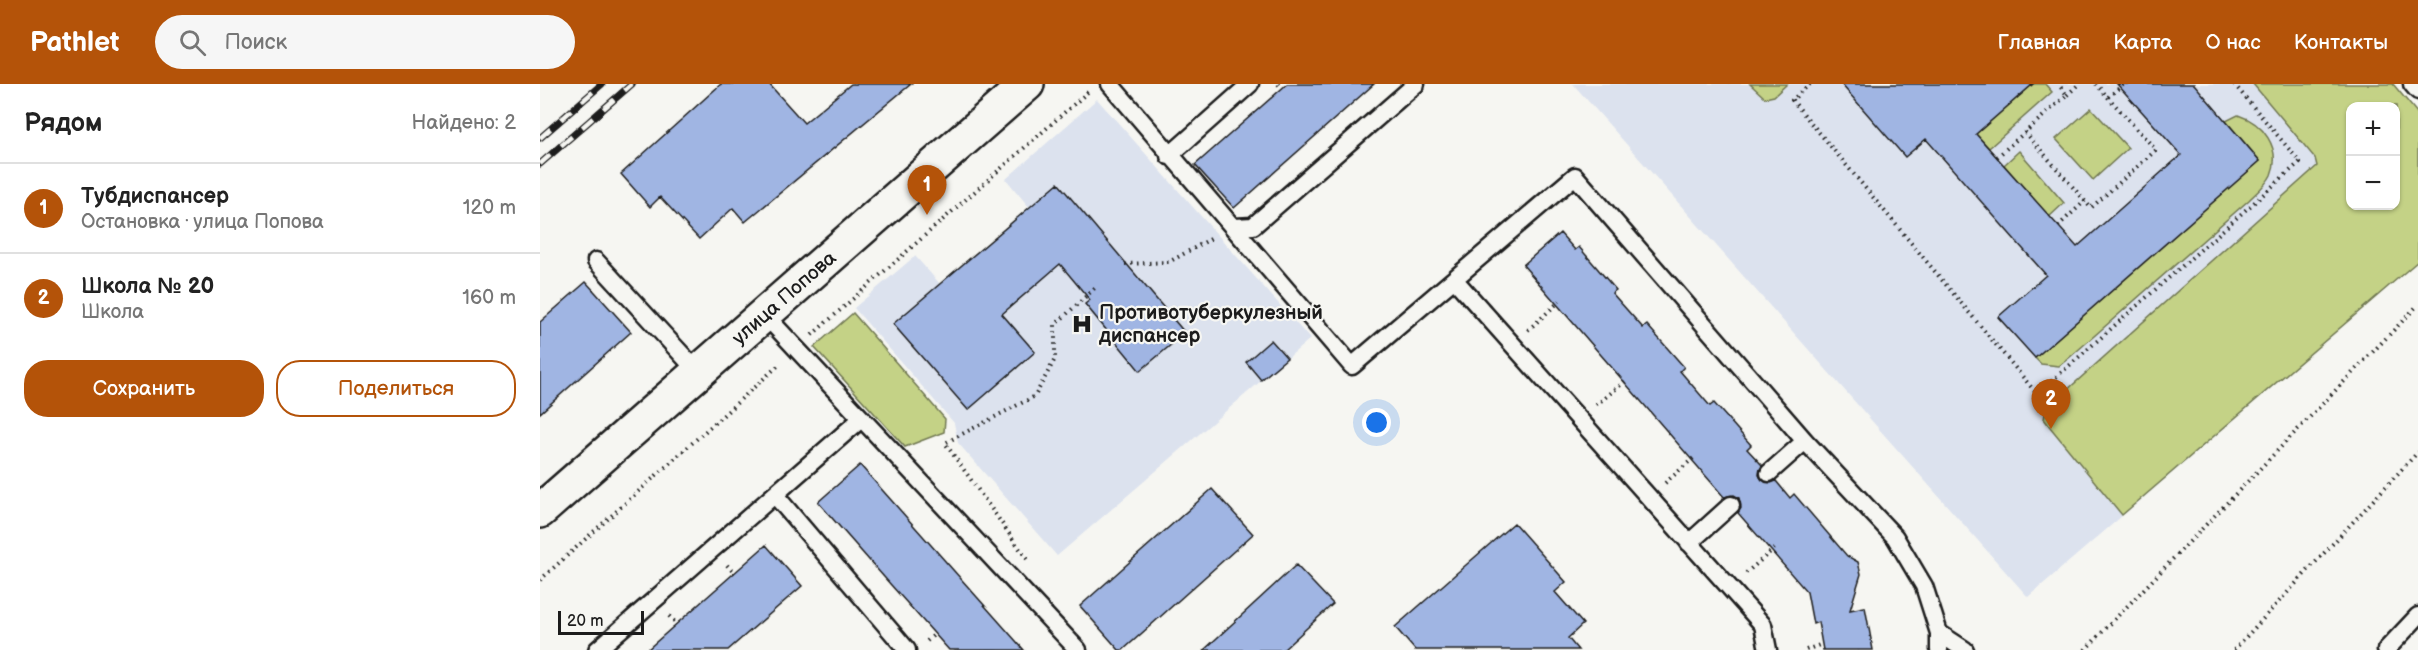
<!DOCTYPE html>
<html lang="ru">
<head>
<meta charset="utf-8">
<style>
	body { margin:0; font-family:"Balsamiq Sans",sans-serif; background:#f6f6f6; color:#222 }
	.controls { position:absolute; right:18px; top:18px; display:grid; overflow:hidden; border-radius:12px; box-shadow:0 2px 4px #0004 }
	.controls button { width:54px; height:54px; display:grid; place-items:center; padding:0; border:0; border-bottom:2px solid #e0e0e0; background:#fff; color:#222; font:30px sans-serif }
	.scale { position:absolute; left:18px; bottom:15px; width:86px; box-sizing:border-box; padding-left:6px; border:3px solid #1c1c1c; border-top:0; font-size:16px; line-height:21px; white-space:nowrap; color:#1c1c1c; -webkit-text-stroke:4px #f6f6f2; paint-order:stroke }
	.you { position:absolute; left:837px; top:339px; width:21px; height:21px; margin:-15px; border:4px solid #fff; border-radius:50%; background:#1a73e8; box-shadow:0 0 0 9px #1a73e833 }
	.badge { display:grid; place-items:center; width:39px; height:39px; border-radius:50%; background:#b45309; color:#fff; font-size:20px; font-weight:700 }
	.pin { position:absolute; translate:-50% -50px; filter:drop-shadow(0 2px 3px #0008) }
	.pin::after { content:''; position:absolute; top:32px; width:21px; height:18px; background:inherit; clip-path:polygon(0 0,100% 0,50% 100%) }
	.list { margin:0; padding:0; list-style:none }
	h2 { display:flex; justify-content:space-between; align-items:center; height:78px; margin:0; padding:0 24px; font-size:26px }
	h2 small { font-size:20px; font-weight:400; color:#767676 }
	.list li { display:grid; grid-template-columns:39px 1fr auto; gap:18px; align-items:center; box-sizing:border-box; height:90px; padding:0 24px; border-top:2px solid #e0e0e0 }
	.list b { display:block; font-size:22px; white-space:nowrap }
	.list p { margin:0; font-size:20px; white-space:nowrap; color:#767676 }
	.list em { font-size:20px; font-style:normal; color:#767676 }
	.actions { display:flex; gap:12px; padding:18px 24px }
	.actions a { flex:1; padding:14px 0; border:2px solid #b45309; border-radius:24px; text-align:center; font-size:21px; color:#b45309 }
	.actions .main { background:#b45309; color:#fff }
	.icon { flex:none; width:33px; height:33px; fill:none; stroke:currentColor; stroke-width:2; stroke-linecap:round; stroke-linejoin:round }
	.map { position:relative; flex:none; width:1878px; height:566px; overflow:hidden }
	header { display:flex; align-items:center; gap:36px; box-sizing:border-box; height:84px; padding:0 30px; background:#b45309; color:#fff }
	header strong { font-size:28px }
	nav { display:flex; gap:33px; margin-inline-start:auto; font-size:21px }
	.search { width:420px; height:54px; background:#f6f6f6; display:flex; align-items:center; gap:15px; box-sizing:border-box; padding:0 21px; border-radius:33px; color:#767676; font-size:22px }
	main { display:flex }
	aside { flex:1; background:#fff }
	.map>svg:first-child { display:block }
	.built { fill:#dce2ee; fill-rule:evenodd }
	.green { fill:#c4d286; stroke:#707751; stroke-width:1.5; fill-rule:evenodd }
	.building { fill:#a0b5e3; stroke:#1c1c1c; stroke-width:1.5 }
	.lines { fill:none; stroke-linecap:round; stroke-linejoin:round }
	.service-casing { stroke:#1c1c1c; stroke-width:21 }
	.tertiary-casing { stroke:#1c1c1c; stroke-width:38 }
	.path { stroke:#1c1c1c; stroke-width:4; stroke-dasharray:1.5 4.5; stroke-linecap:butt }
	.service { stroke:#f6f6f2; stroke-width:16 }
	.tertiary { stroke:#f6f6f2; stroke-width:33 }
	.rail-casing { stroke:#1c1c1c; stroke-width:7 }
	.rail { stroke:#f6f6f2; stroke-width:4.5; stroke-dasharray:14; stroke-linecap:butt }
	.labels { text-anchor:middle; stroke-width:4.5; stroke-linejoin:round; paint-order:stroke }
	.street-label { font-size:20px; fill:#1c1c1c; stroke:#f6f6f2 }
	.poi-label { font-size:20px; font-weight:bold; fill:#1c1c1c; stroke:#f6f6f2; text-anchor:start }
</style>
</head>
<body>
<header>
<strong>Pathlet</strong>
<div class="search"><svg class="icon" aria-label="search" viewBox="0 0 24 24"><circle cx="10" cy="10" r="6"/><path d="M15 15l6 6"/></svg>Поиск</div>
<nav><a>Главная</a><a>Карта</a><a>О нас</a><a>Контакты</a></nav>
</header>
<main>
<aside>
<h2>Рядом<small>Найдено: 2</small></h2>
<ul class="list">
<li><span class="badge">1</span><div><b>Тубдиспансер</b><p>Остановка · улица Попова</p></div><em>120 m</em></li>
<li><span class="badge">2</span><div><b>Школа № 20</b><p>Школа</p></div><em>160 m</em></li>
</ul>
<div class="actions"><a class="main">Сохранить</a><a>Поделиться</a></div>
</aside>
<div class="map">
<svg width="1878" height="566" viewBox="0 0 1878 566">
	<rect width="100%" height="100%" fill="#f6f6f2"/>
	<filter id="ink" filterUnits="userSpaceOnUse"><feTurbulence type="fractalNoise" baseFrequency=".0167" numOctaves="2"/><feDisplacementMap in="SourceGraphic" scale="12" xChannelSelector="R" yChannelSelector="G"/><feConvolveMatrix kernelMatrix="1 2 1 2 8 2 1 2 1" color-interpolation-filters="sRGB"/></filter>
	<g filter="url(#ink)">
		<!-- built -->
		<path class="built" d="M1033 0H1853L1878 29V177L1488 513ZM1810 22H1856V122H1810Z
			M557 15 770 255 517 472 418 359 414 339 314 224 375 172 400 200 489 123 466 95Z"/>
		<!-- green -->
		<path class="green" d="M1210 0H1247L1234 12 1225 14Z
			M1493 0H1505L1512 8 1449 64 1436 50Z
			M1713 0H1853L1878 30V177L1582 431 1510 343 1504 335 1506 325 1777 82 1775 74ZM1810 22H1856V122H1810Z
			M1551 24 1588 64 1553 96 1516 55Z
			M1698 31C1723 39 1742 64 1731 91 1727 100 1716 109 1709 116L1529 274 1519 282 1501 280 1495 274 1720 77 1686 37Z
			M1479 67 1524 119 1509 133 1464 81Z
			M313 229 405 335 404 348 365 363 274 263Z"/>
		<!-- building -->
		<path class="building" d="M181 0H229L264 39 311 0H371L205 138 193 124 159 155 120 113 110 123 81 90Z
			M747 0H834L694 124 655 81Z
			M1301 0H1493L1436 50 1537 163 1641 71 1577 0H1654L1720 77 1495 274 1458 233 1506 191 1386 55 1365 73Z
			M518 99 645 249 600 287 545 220 550 216 520 180 462 230 495 268 428 326 353 240Z
			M1020 149 1035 166 1039 163 1076 206 1072 209 1103 244 1107 241 1144 283 1140 287 1170 322 1174 319 1211 361 1207 365 1222 381 1219 391 1222 396 1231 399 1236 397 1250 414 1254 410 1307 472 1318 478 1321 490 1310 526 1325 523 1333 566H1283L1278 538 1273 540 1267 508 1198 429 1201 424 1199 414 1194 411 1184 413 983 181Z
			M46 198 91 248 0 329V238Z
			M731 256 747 274 721 296 706 278Z
			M320 381 484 566H409L351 501 278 418Z
			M672 405 713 450 583 566H579L540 522Z
			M974 439 1026 498 1015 508 1043 540 1028 554 1038 566H875L855 543Z
			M226 461 262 502 188 566H107Z
			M756 481 793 520 743 566H664Z"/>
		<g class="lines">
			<!-- service casing -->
			<g class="service-casing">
				<path id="service" d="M570 0 812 282 1035 92 1265 357 1355 453 1384 502 1399 549V566
					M1872 0 1878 7
					M629 72 710 0
					M695 143 713 142 876 0
					M56 177 158 288
					M914 195 1223 541 1228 566
					M224 230 538 566
					M1229 389 1265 357
					M235 411 367 566
					M1149 459 1191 421
					M1399 549 1425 566
					M57 566 321 335
					M1846 566 1878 532"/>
			</g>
			<!-- tertiary casing -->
			<g class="tertiary-casing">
				<g id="tertiary">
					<path id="s1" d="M0 427 487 0"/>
				</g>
			</g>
			<!-- path -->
			<path class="path" d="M738 0 742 4
				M1270 0 1252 16 1497 310 1760 78 1694 0
				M1527 11 1539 0
				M1568 13 1584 0
				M1485 48 1551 124 1616 66 1556 0
				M1457 73 1527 11 1518 0
				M1518 142 1545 117
				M585 180 629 178 674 153
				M988 246 1020 217
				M272 251 550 6
				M1056 321 1088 295
				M1125 399 1156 372
				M487 475 405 359 495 312 515 275V241L557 202
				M187 481 194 489
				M1206 489 1235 464
				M0 496 240 280
				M129 532 137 540
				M387 557 395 550
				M1266 566 1282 560
				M1545 566 1878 221
				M1694 566 1878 368"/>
			<!-- service -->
			<use href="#service" class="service"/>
			<!-- tertiary -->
			<use href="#tertiary" class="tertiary"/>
			<!-- rail casing -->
			<g class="rail-casing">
				<path id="rail" d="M0 54 62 0
					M0 80 92 0"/>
			</g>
			<!-- rail -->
			<use href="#rail" class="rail"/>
		</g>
	</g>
	<!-- icons -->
	<defs>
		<g id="hospital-bare" transform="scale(1.62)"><path d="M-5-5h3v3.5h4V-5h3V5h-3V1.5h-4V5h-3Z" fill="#1c1c1c" stroke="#f6f6f2" stroke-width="2.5" paint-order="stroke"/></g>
	</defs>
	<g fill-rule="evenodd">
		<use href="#hospital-bare" x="542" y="240"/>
	</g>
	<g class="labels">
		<!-- street labels -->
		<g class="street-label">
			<text dy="7" stroke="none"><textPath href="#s1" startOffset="324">улица Попова</textPath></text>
		</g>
		<!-- poi labels -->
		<g class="poi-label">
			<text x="559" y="235">Противотуберкулезный<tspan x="559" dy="23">диспансер</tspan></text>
		</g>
	</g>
</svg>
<div class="controls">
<button>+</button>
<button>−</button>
</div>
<div class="scale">20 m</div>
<div class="you"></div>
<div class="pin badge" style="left:387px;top:131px">1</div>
<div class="pin badge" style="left:1511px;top:345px">2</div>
</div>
</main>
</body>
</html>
